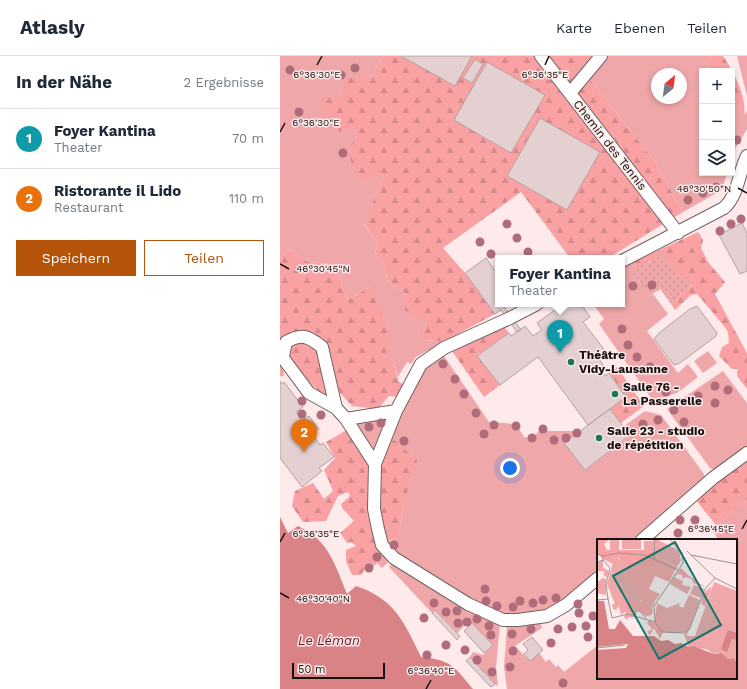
<!DOCTYPE html>
<html lang="de">
<head>
<meta charset="utf-8">
<style>
	body { margin:0; font-family:"Work Sans",sans-serif; background:#f2f2f3; color:#1f2937 }
	.controls { position:absolute; right:12px; top:12px; display:grid; overflow:hidden; border-radius:0px; box-shadow:0 2px 6px #0003 }
	.controls button { width:36px; height:36px; display:grid; place-items:center; padding:0; border:0; border-bottom:1px solid #e0e1e3; background:#fff; color:#1f2937; font:20px sans-serif }
	.compass { position:absolute; left:371px; top:12px; width:36px; height:36px; border-radius:50%; background:#fff; box-shadow:0 2px 6px #0003; rotate:29deg }
	.scale { position:absolute; left:12px; bottom:10px; width:93px; box-sizing:border-box; padding-left:4px; border:2px solid #161010; border-top:0; font-size:11px; line-height:14px; white-space:nowrap; color:#161010; -webkit-text-stroke:3px #feeaea; paint-order:stroke }
	.you { position:absolute; left:230px; top:412px; width:14px; height:14px; margin:-10px; border:3px solid #fff; border-radius:50%; background:#1a73e8; box-shadow:0 0 0 6px #1a73e833 }
	.badge { display:grid; place-items:center; width:26px; height:26px; border-radius:50%; background:#b45309; color:#fff; font-size:13px; font-weight:700 }
	.pin { position:absolute; translate:-50% -33px; filter:drop-shadow(0 1px 2px #0008) }
	.pin::after { content:''; position:absolute; top:21px; width:14px; height:12px; background:inherit; clip-path:polygon(0 0,100% 0,50% 100%) }
	.popup { position:absolute; left:215px; top:199px; width:130px; height:52px; box-sizing:border-box; display:grid; place-content:center; border-radius:0px; background:#fff; filter:drop-shadow(0 1px 3px #0005); font-size:13px; white-space:nowrap; color:#747a83 }
	.popup b { font-size:15px; color:#1f2937 }
	.popup::after { content:''; position:absolute; left:50%; top:100%; margin-left:-8px; border:8px solid transparent; border-top-color:#fff }
	.list { margin:0; padding:0; list-style:none }
	h2 { display:flex; justify-content:space-between; align-items:center; height:52px; margin:0; padding:0 16px; font-size:17px }
	h2 small { font-size:13px; font-weight:400; color:#747a83 }
	.list li { display:grid; grid-template-columns:26px 1fr auto; gap:12px; align-items:center; box-sizing:border-box; height:60px; padding:0 16px; border-top:1px solid #e0e1e3 }
	.list b { display:block; font-size:15px; white-space:nowrap }
	.list p { margin:0; font-size:13px; white-space:nowrap; color:#747a83 }
	.list em { font-size:13px; font-style:normal; color:#747a83 }
	.actions { display:flex; gap:8px; padding:12px 16px }
	.actions a { flex:1; padding:9px 0; border:1px solid #b45309; border-radius:0px; text-align:center; font-size:14px; color:#b45309 }
	.actions .main { background:#b45309; color:#fff }
	.icon { flex:none; width:22px; height:22px; fill:none; stroke:currentColor; stroke-width:2; stroke-linecap:round; stroke-linejoin:round }
	.map { position:relative; flex:none; width:467px; height:633px; overflow:hidden }
	header { display:flex; align-items:center; gap:24px; box-sizing:border-box; height:56px; padding:0 20px; background:#fff; border-bottom:1px solid #e0e1e3 }
	header strong { font-size:19px }
	nav { display:flex; gap:22px; margin-inline-start:auto; font-size:14px }
	main { display:flex }
	aside { flex:1; background:#fff }
	.map>svg:first-child { display:block }
	.green { fill:#efa7a9; fill-rule:evenodd }
	.forest { fill:url(#forest-firs) }
	.park { fill:url(#park-dots) }
	.water { fill:#d98387 }
	.building { fill:#e4d0d0; stroke:#b4a2a2 }
	.lines { fill:none; stroke-linecap:round; stroke-linejoin:round }
	.street-casing { stroke:#726161; stroke-width:14 }
	.street { stroke:#fff; stroke-width:12 }
	.tree { fill:#b16c7b }
	.ticks { fill:none; stroke:#161010; stroke-width:1.5 }
	.poi-dot { fill:#167952; stroke:#feeaea; stroke-width:1.5 }
	.labels { text-anchor:middle; stroke-width:3; stroke-linejoin:round; paint-order:stroke }
	.street-label { font-size:12px; fill:#161010; stroke:#feeaea }
	.poi-label { font-size:12px; font-weight:bold; fill:#161010; stroke:#feeaea; text-anchor:start }
	.water-label { font-size:13px; font-style:italic; fill:#611420; stroke:#feeaea }
	.inset-road { fill:none; stroke:#a19393; stroke-width:1 }
	.view { fill:#0f766e; fill-opacity:0.15; stroke:#0f766e; stroke-width:2 }
	.inset-edge { fill:none; stroke:#161010; stroke-width:2 }
	.ticks-label { font-size:10px; text-anchor:middle; fill:#161010; stroke:#feeaea; stroke-width:3; stroke-linejoin:round; paint-order:stroke }
</style>
</head>
<body>
<header>
<strong>Atlasly</strong>
<nav><a>Karte</a><a>Ebenen</a><a>Teilen</a></nav>
</header>
<main>
<aside>
<h2>In der Nähe<small>2 Ergebnisse</small></h2>
<ul class="list">
<li><span class="badge" style="background:#0f9aa8">1</span><div><b>Foyer Kantina</b><p>Theater</p></div><em>70 m</em></li>
<li><span class="badge" style="background:#e8710a">2</span><div><b>Ristorante il Lido</b><p>Restaurant</p></div><em>110 m</em></li>
</ul>
<div class="actions"><a class="main">Speichern</a><a>Teilen</a></div>
</aside>
<div class="map">
<svg width="467" height="633" viewBox="0 0 467 633">
	<defs>
		<pattern id="forest-firs" width="22" height="20" patternUnits="userSpaceOnUse"><rect width="22" height="20" fill="#faa1a4"/><path d="M5 1l3.5 6h-7zM16 11l3.5 6h-7z" fill="#d68a8c"/></pattern>
		<pattern id="park-dots" width="8" height="8" patternUnits="userSpaceOnUse"><rect width="8" height="8" fill="#efa7a9"/><path d="M2 2h.1M6 6h.1" fill="none" stroke="#cc8f90" stroke-width="1.8" stroke-linecap="round"/></pattern>
	</defs>
	<rect width="100%" height="100%" fill="#feeaea"/>
	<!-- green -->
	<path class="green" d="M0 0H103L90 22H67L73 70 77 82 104 118 84 169 98 187 95 197 106 211 107 224 126 239 147 265 143 276 146 284 163 286 136 301 131 308 127 306 118 321 112 304 105 300 90 231 69 243 63 234 57 209 28 206 10 194 0 201Z
		M323 0H422L433 15H422V117H447L442 134 403 156 375 106 309 22ZM377 18H401V42H377Z
		M457 0H467V40Z
		M452 40 464 59 467 55V73L456 91 452 102Z
		M351 207 357 213 353 216 371 240 373 238 388 258 367 275 398 317 408 308 418 321 397 337 374 344 371 342 319 268 324 263 313 248H342V212Z
		M428 295 437 307 423 317 414 305Z
		M164 300 209 366 236 368 244 381 252 382 259 375H300L285 387 305 414 350 380 344 370 365 355 381 359 424 418 425 424 355 484H318V516L283 546 264 558 222 559 195 547 127 506 105 487 118 481 124 446 111 381 144 310 154 302Z
		M443 315 467 347V391L437 415 430 412 387 353Z
		M104 364 107 367 98 394 92 395 75 370 77 367Z
		M467 443V633H227L224 611 227 570H243L260 566 262 572 235 590 250 605 259 597 266 606 269 603 276 611 278 609 284 616 318 589V622H456V484H439L431 473Z
		M99 492 110 504 102 512 97 507 92 512 88 508Z
		M114 506 220 567 216 612 218 628 217 630 190 601 193 596 203 599 212 590 186 568 177 577 155 554 152 557 109 511Z"/>
	<!-- forest -->
	<path class="forest" d="M103 0H323L309 22 375 106 403 156 328 202H290L241 136 163 192 185 217 215 258 163 286 145 284 143 276 147 265 124 254 126 239 107 224 106 211 95 197 98 187 84 168 104 118 78 125 67 93 77 82 73 71 60 76 42 56 43 42 62 40 66 22H90Z
		M422 0H443C454 16 467 40 464 60L452 40V15H433Z
		M418 176 423 184 421 192 428 206 445 226 435 238 467 297V333L457 320 458 313H452L439 300 442 291 449 287 448 276 444 270 417 238 411 239 395 254 391 248 412 229 403 218 400 220 368 205 357 213 351 207Z
		M10 194 28 206 57 209 63 234 69 243 90 231 97 241 111 288 105 300 112 304 119 326 123 328 118 341 109 340 98 353 72 350 60 337 45 290 35 277 12 275 0 284 4 320H0V201Z
		M224 271 229 277 198 299 220 329 204 341 172 295Z
		M21 285 30 289 37 297 48 343 33 330 10 301C7 292 14 289 21 285Z
		M337 311 364 350 341 367 330 353 346 341 329 317Z
		M67 374 89 409 111 381 137 404 124 446 118 481 100 488 98 495 81 519H72L66 505V494L76 490 72 486 67 487 60 477 74 465 62 452 61 448 70 440 68 436 58 440 46 465 23 466 12 450 15 435 33 427 44 443 53 435 44 414 55 402 46 386Z
		M467 401V443L436 469 418 447V443Z"/>
	<!-- park -->
	<path class="park" d="M383 198 399 220 403 217 412 229 391 248 380 233 370 240 352 216 367 205 370 207Z"/>
	<!-- water -->
	<path class="water" d="M0 461 8 477 18 470C49 484 55 509 67 538L76 530C115 543 124 566 141 601 171 604 174 610 193 633H0Z"/>
	<!-- building -->
	<path class="building" d="M121 0H192L175 30Z
		M195 3 203 8 192 27 183 22Z
		M207 6 265 39 231 97 174 64Z
		M260 62 320 96 287 154 227 120Z
		M462 167 467 177V215L460 218 439 179Z
		M206 202 218 219V248H229L224 251 241 274 237 276 221 254 215 258 185 217Z
		M283 248H301L310 261 303 266 326 296 318 302 324 310 320 313 325 320 329 317 346 341 308 369 258 301 220 329 197 300 229 277 231 280 245 270 253 280 262 274 257 267Z
		M417 250 437 277 436 280 400 307 394 309 374 283 379 277 410 253Z
		M0 325 2 328 4 326 23 351 16 356 22 364 29 360 39 373 32 378 40 389 43 387 54 401 39 412 42 415 22 431 0 402Z
		M330 353 350 379 305 414 284 387Z
		M155 554 180 580 177 584 152 557Z
		M192 567 213 589 204 597 184 575Z
		M252 581 263 594 250 605 244 598 248 594 243 588Z
		M190 601 215 628 211 631 186 605Z"/>
	<g class="lines">
		<!-- street casing -->
		<g class="street-casing">
			<path id="street" d="M261 0 398 177
				M290 37 321 0
				M342 205 444 152C459 138 458 118 467 100
				M257 248 230 262 164 292 141 308 116 355 95 408 94 453 98 473 102 489 114 502 188 548 223 564H238L267 560 286 549 318 522
				M0 298 29 337 56 352 66 363 95 408
				M3 300 6 286C22 277 28 280 42 291L56 352
				M66 363 116 355
				M362 484 433 422 467 397"/>
		</g>
		<!-- street -->
		<use href="#street" class="street"/>
	</g>
	<!-- trees -->
	<g class="tree">
		<circle cx="75" cy="12" r="4.5"/>
		<circle cx="10" cy="14" r="4.5"/>
		<circle cx="61" cy="19" r="4.5"/>
		<circle cx="19" cy="56" r="4.5"/>
		<circle cx="457" cy="84" r="4.5"/>
		<circle cx="63" cy="97" r="4.5"/>
		<circle cx="436" cy="131" r="4.5"/>
		<circle cx="423" cy="137" r="4.5"/>
		<circle cx="408" cy="144" r="4.5"/>
		<circle cx="461" cy="163" r="4.5"/>
		<circle cx="227" cy="168" r="4.5"/>
		<circle cx="451" cy="168" r="4.5"/>
		<circle cx="440" cy="175" r="4.5"/>
		<circle cx="237" cy="182" r="4.5"/>
		<circle cx="200" cy="186" r="4.5"/>
		<circle cx="248" cy="196" r="4.5"/>
		<circle cx="211" cy="198" r="4.5"/>
		<circle cx="372" cy="229" r="4.5"/>
		<circle cx="353" cy="230" r="4.5"/>
		<circle cx="342" cy="273" r="4.5"/>
		<circle cx="348" cy="289" r="4.5"/>
		<circle cx="357" cy="301" r="4.5"/>
		<circle cx="163" cy="308" r="4.5"/>
		<circle cx="370" cy="311" r="4.5"/>
		<circle cx="175" cy="323" r="4.5"/>
		<circle cx="435" cy="330" r="4.5"/>
		<circle cx="448" cy="334" r="4.5"/>
		<circle cx="386" cy="336" r="4.5"/>
		<circle cx="184" cy="338" r="4.5"/>
		<circle cx="418" cy="340" r="4.5"/>
		<circle cx="22" cy="345" r="4.5"/>
		<circle cx="435" cy="347" r="4.5"/>
		<circle cx="394" cy="354" r="4.5"/>
		<circle cx="196" cy="357" r="4.5"/>
		<circle cx="22" cy="358" r="4.5"/>
		<circle cx="41" cy="359" r="4.5"/>
		<circle cx="378" cy="364" r="4.5"/>
		<circle cx="404" cy="366" r="4.5"/>
		<circle cx="101" cy="367" r="4.5"/>
		<circle cx="363" cy="368" r="4.5"/>
		<circle cx="214" cy="369" r="4.5"/>
		<circle cx="236" cy="370" r="4.5"/>
		<circle cx="89" cy="371" r="4.5"/>
		<circle cx="263" cy="373" r="4.5"/>
		<circle cx="297" cy="377" r="4.5"/>
		<circle cx="204" cy="378" r="4.5"/>
		<circle cx="252" cy="382" r="4.5"/>
		<circle cx="286" cy="382" r="4.5"/>
		<circle cx="274" cy="384" r="4.5"/>
		<circle cx="124" cy="385" r="4.5"/>
		<circle cx="400" cy="464" r="4.5"/>
		<circle cx="415" cy="464" r="4.5"/>
		<circle cx="449" cy="473" r="4.5"/>
		<circle cx="398" cy="477" r="4.5"/>
		<circle cx="114" cy="489" r="4.5"/>
		<circle cx="97" cy="501" r="4.5"/>
		<circle cx="89" cy="512" r="4.5"/>
		<circle cx="205" cy="533" r="4.5"/>
		<circle cx="276" cy="542" r="4.5"/>
		<circle cx="263" cy="544" r="4.5"/>
		<circle cx="206" cy="545" r="4.5"/>
		<circle cx="240" cy="545" r="4.5"/>
		<circle cx="154" cy="547" r="4.5"/>
		<circle cx="253" cy="547" r="4.5"/>
		<circle cx="298" cy="548" r="4.5"/>
		<circle cx="217" cy="550" r="4.5"/>
		<circle cx="233" cy="551" r="4.5"/>
		<circle cx="177" cy="555" r="4.5"/>
		<circle cx="166" cy="556" r="4.5"/>
		<circle cx="299" cy="557" r="4.5"/>
		<circle cx="313" cy="560" r="4.5"/>
		<circle cx="144" cy="562" r="4.5"/>
		<circle cx="197" cy="563" r="4.5"/>
		<circle cx="187" cy="566" r="4.5"/>
		<circle cx="178" cy="567" r="4.5"/>
		<circle cx="209" cy="570" r="4.5"/>
		<circle cx="306" cy="570" r="4.5"/>
		<circle cx="292" cy="571" r="4.5"/>
		<circle cx="251" cy="573" r="4.5"/>
		<circle cx="278" cy="573" r="4.5"/>
		<circle cx="232" cy="578" r="4.5"/>
		<circle cx="211" cy="579" r="4.5"/>
		<circle cx="308" cy="581" r="4.5"/>
		<circle cx="271" cy="587" r="4.5"/>
		<circle cx="166" cy="589" r="4.5"/>
		<circle cx="185" cy="594" r="4.5"/>
		<circle cx="233" cy="595" r="4.5"/>
		<circle cx="147" cy="599" r="4.5"/>
		<circle cx="197" cy="604" r="4.5"/>
		<circle cx="230" cy="611" r="4.5"/>
		<circle cx="212" cy="616" r="4.5"/>
		<circle cx="283" cy="627" r="4.5"/>
	</g>
	<!-- ticks -->
	<path class="ticks" d="M37 9 42 0M265 9 269 0M0 76 5 67M458 132 467 137M0 208 9 213M462 473 467 464M0 486 5 477M0 537 9 542M146 633 151 624"/>
	<!-- markers -->
	<g class="poi-dot">
		<circle cx="291" cy="306" r="4"/>
		<circle cx="335" cy="338" r="4"/>
		<circle cx="319" cy="382" r="4"/>
	</g>
	<g class="labels">
		<!-- street labels -->
		<g class="street-label">
			<text transform="translate(330 89) rotate(52)" y="4">Chemin des Tennis</text>
		</g>
		<!-- poi labels -->
		<g class="poi-label">
			<text x="299" y="303">Théâtre<tspan x="299" dy="14">Vidy-Lausanne</tspan></text>
			<text x="343" y="335">Salle 76 -<tspan x="343" dy="14">La Passerelle</tspan></text>
			<text x="327" y="379">Salle 23 - studio<tspan x="327" dy="14">de répétition</tspan></text>
		</g>
		<!-- water labels -->
		<g class="water-label">
			<text x="49" y="589">Le Léman</text>
		</g>
	</g>
	<!-- overview -->
	<g transform="translate(317 483)">
		<rect width="140" height="140" fill="#feeaea"/>
		<path d="M25 0H44V10H25ZM59 0 81 11 72 0 81 5 84 22 80 28 58 17ZM13 1H22V11H13ZM47 2H56V11H47ZM18 17 29 25 31 41 38 45 43 54 58 62 55 70 45 61 24 76 22 67 19 71 16 70 15 65H18L10 45ZM6 21V29L12 32 10 38 7 37V32H1V38L0 24ZM77 38 86 42 85 46 94 48 90 55 73 45ZM6 39 9 40V56L0 54V43ZM117 43 140 52V122L133 119 131 121 121 113 117 115 109 110 92 109 87 95 91 92 90 97H98ZM97 46 107 50 104 59 93 55ZM92 56 103 61 92 91 88 93H65V86L58 79 60 64 70 69 83 64 82 67 86 69Z" fill="#efa7a9"/>
		<path d="M1 0H13L7 5 10 11H56V0H59L58 17 80 28 72 43 58 37 52 50 63 55 58 62 51 61 39 53 38 45 36 47 31 41H26L30 28 22 19 16 18 19 23 16 28V25L6 20 0 14ZM84 29 91 36 108 48 96 44 95 40 88 38 86 41 85 36 81 35 77 38ZM115 47 108 67 104 65 107 54ZM39 60 43 63 46 61 56 71 55 76 49 77 41 71 37 74 39 79 31 78 30 81 27 78 30 71 28 64ZM58 79 64 80 67 91 63 100 57 89 53 96 50 93 55 90 50 84 52 81 57 84Z" fill="#faa1a4"/>
		<path d="M0 62H7L12 90H18L23 81 36 97H57L64 102 71 101 78 105 84 104 92 108 96 107 117 115 124 114 131 120 135 119 140 122V140H0V111L29 109 31 105 0 108ZM131 91 140 94V101L135 100 130 113 124 110Z" fill="#d98387"/>
		<path class="inset-road" d="M90 12 118 39 140 50M85 13 86 24 57 67 58 83 65 93 87 94 92 91 108 50 118 39M0 15 6 17V21L0 23M94 16 140 25M6 17 21 14 47 16 81 31M6 21 13 29 9 45 11 60M57 21 58 0M0 61 11 60 15 79 31 75 58 83M38 76 39 72H43L49 79M0 109 28 106"/>
		<path class="view" d="M78 3 124 86 62 120 16 37Z"/>
		<rect width="140" height="140" class="inset-edge"/>
	</g>
	<g class="ticks-label">
		<text x="37" y="22">6°36'30"E</text>
		<text x="265" y="22">6°36'35"E</text>
		<text x="36" y="70">6°36'30"E</text>
		<text x="424" y="136">46°30'50"N</text>
		<text x="43" y="216">46°30'45"N</text>
		<text x="431" y="476">6°36'45"E</text>
		<text x="36" y="481">6°36'35"E</text>
		<text x="43" y="546">46°30'40"N</text>
		<text x="151" y="618">6°36'40"E</text>
	</g>
</svg>
<div class="controls">
<button>+</button>
<button>−</button>
<button><svg class="icon" aria-label="layers" viewBox="0 0 24 24"><path d="M12 4l9 5-9 5-9-5zM3 14l9 5 9-5"/></svg></button>
</div>
<svg class="compass" viewBox="-18 -18 36 36"><path d="M0-13l5 13h-10z" fill="#e53935"/><path d="M0 13l5-13h-10z" fill="#747a83"/></svg>
<div class="scale">50 m</div>
<div class="you"></div>
<div class="pin badge" style="left:280px;top:297px;background:#0f9aa8">1</div>
<div class="popup"><b>Foyer Kantina</b>Theater</div>
<div class="pin badge" style="left:24px;top:396px;background:#e8710a">2</div>
</div>
</main>
</body>
</html>
